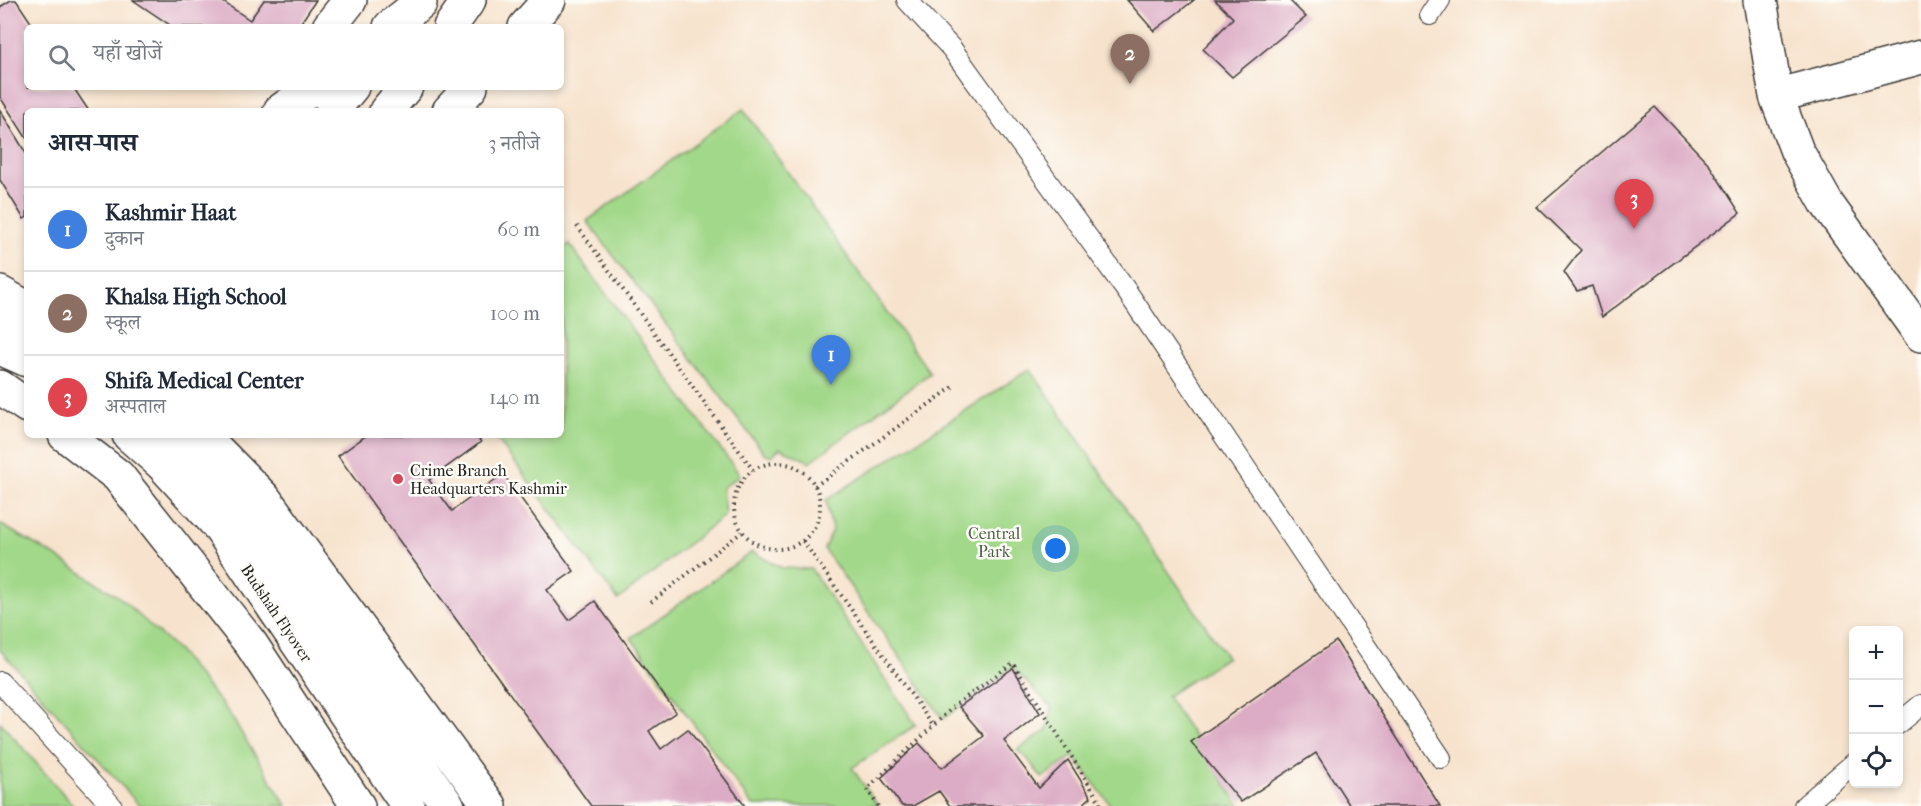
<!DOCTYPE html>
<html lang="hi">
<head>
<meta charset="utf-8">
<style>
	body { margin:0; font-family:"IM FELL French Canon","Noto Serif Devanagari",serif; background:#f2f2f3; color:#1f2937 }
	.controls { position:absolute; right:18px; bottom:18px; display:grid; overflow:hidden; border-radius:9px; box-shadow:0 3px 9px #0003 }
	.controls button { width:54px; height:54px; display:grid; place-items:center; padding:0; border:0; border-bottom:2px solid #e0e1e3; background:#fff; color:#1f2937; font:30px sans-serif }
	.you { position:absolute; left:1056px; top:549px; width:21px; height:21px; margin:-15px; border:4px solid #fff; border-radius:50%; background:#1a73e8; box-shadow:0 0 0 9px #1a73e833 }
	.badge { display:grid; place-items:center; width:39px; height:39px; border-radius:50%; background:#d1495b; color:#fff; font-size:20px; font-weight:700 }
	.pin { position:absolute; translate:-50% -50px; filter:drop-shadow(0 2px 3px #0008) }
	.pin::after { content:''; position:absolute; top:32px; width:21px; height:18px; background:inherit; clip-path:polygon(0 0,100% 0,50% 100%) }
	.list { margin:0; padding:0; list-style:none }
	h2 { display:flex; justify-content:space-between; align-items:center; height:78px; margin:0; padding:0 24px; font-size:26px }
	h2 small { font-size:20px; font-weight:400; color:#747a83 }
	.list li { display:grid; grid-template-columns:39px 1fr auto; gap:18px; align-items:center; box-sizing:border-box; height:84px; padding:0 24px; border-top:2px solid #e0e1e3 }
	.list b { display:block; font-size:22px; white-space:nowrap }
	.list p { margin:0; font-size:20px; white-space:nowrap; color:#747a83 }
	.list em { font-size:20px; font-style:normal; color:#747a83 }
	.icon { flex:none; width:33px; height:33px; fill:none; stroke:currentColor; stroke-width:2; stroke-linecap:round; stroke-linejoin:round }
	.map { position:relative; flex:none; width:1921px; height:806px; overflow:hidden }
	.search { position:absolute; background:#fff; box-shadow:0 3px 9px #0003; left:24px; top:24px; width:540px; height:66px; display:flex; align-items:center; gap:15px; box-sizing:border-box; padding:0 21px; border-radius:9px; color:#747a83; font-size:22px }
	.panel { position:absolute; background:#fff; box-shadow:0 3px 9px #0003; left:24px; top:108px; width:540px; height:330px; border-radius:9px }
	.map>svg:first-child { display:block }
	.green { fill:#a2d889; stroke:#5f7a52; stroke-width:1.5 }
	.building { fill:#dcabc5 }
	.lines { fill:none; stroke-linecap:round; stroke-linejoin:round }
	.service-casing { stroke:#3d3a37; stroke-width:22 }
	.minor-casing { stroke:#3d3a37; stroke-width:36 }
	.primary-casing { stroke:#3d3a37; stroke-width:36 }
	.path { stroke:#3d3a37; stroke-width:4; stroke-dasharray:1.5 4.5; stroke-linecap:butt }
	.service { stroke:#fff; stroke-width:20 }
	.minor { stroke:#fff; stroke-width:33 }
	.primary { stroke:#fff; stroke-width:33 }
	.poi-dot { fill:#d1495b; stroke:#fdfcf7; stroke-width:2 }
	.labels { text-anchor:middle; stroke-width:5; stroke-linejoin:round; paint-order:stroke }
	.poi-label { font-size:16px; fill:#1c1c1c; stroke:#fdfcf7; text-anchor:start }
	.park-label { font-size:16px; fill:#4b5e42; stroke:#fdfcf7 }
	.street-label { font-size:16px; fill:#1c1c1c; stroke:#fdfcf7 }
</style>
</head>
<body>
<div class="map">
<svg width="1921" height="806" viewBox="0 0 1921 806">
	<rect width="100%" height="100%" fill="#fdfcf7"/>
	<filter id="ink" filterUnits="userSpaceOnUse"><feTurbulence type="fractalNoise" baseFrequency=".0167" numOctaves="2"/><feDisplacementMap in="SourceGraphic" scale="12" xChannelSelector="R" yChannelSelector="G"/><feConvolveMatrix kernelMatrix="1 2 1 2 8 2 1 2 1" color-interpolation-filters="sRGB"/></filter>
	<filter id="wash" filterUnits="userSpaceOnUse"><feTurbulence type="fractalNoise" baseFrequency=".008" numOctaves="4" result="noise"/><feDisplacementMap in="SourceGraphic" scale="24" xChannelSelector="R" yChannelSelector="G"/><feGaussianBlur stdDeviation="1.35" result="paint"/><feColorMatrix in="noise" values="0 0 0 0 0 0 0 0 0 0 0 0 0 0 0 0 0 1.4 0 .05"/><feComposite in="paint" operator="in"/></filter>
	<g filter="url(#wash)">
		<rect width="100%" height="100%" fill="#f7e3cd"/>
		<!-- green -->
		<path class="green" d="M743 109 930 373 810 462 780 448 772 456 764 453 587 221Z
			M569 244 740 475 722 488 725 515 618 600 494 435H561V250Z
			M1030 369 1227 657 1167 696 1240 806H1109L1110 804 1073 756 1042 778 1027 758 1017 750 1047 730 1052 708 1013 668 943 719 824 549 832 530 826 500Z
			M0 524 57 557 119 597 178 651 229 713 287 806H140L0 650Z
			M752 552 782 568 811 569 916 725 852 768 878 806H753L631 638Z
			M0 722 74 806H0Z"/>
		<g id="blocks">
			<!-- building -->
			<path class="building" d="M11 0H16L34 27H27V87H73L89 111H27V139L0 97V7Z
				M133 0H220L250 20 264 0H316L298 27H173Z
				M1127 0H1194L1154 31Z
				M1215 0H1289L1306 17 1232 77 1203 49 1233 18Z
				M1655 107 1708 163 1740 213 1602 317 1592 286 1577 291 1564 272 1581 250 1537 207Z
				M0 110 27 155V217L24 219 0 180Z
				M367 435H475L481 442 429 480 452 511 503 474 574 571 547 590 569 620 595 601 676 712 649 731 661 749 688 729 745 806H591L338 456Z
				M1336 641 1440 806H1350L1316 753 1241 802 1191 742Z
				M1013 668 1040 713 1004 741 1039 788 1068 760 1091 797 1081 806H950L939 791 913 806H902L881 778 919 743 942 768 984 736 959 707Z"/>
		</g>
	</g>
	<g filter="url(#ink)">
		<use href="#blocks" fill-opacity="0" stroke="#3d3a37" stroke-width="1.5"/>
		<g class="lines">
			<!-- service casing -->
			<g class="service-casing">
				<path id="service" d="M907 0 952 49 1128 293 1441 758
					M1430 15 1440 0
					M0 682 112 806
					M1898 724 1921 705
					M1804 806 1854 763"/>
			</g>
			<!-- minor casing -->
			<g class="minor-casing">
				<path id="minor" d="M1760 0 1776 96 1797 151 1827 204 1921 335
					M1776 96 1921 57"/>
			</g>
			<!-- primary casing -->
			<g class="primary-casing">
				<path id="primary" d="M329 27 350 0
					M390 27 420 3
					M450 27 469 0
					M525 27 549 0
					M280 111 314 87
					M332 111 352 87
					M386 111 406 87
					M449 111 471 87
					M0 293 27 308
					M0 322 27 334
					M0 348 27 360
					M0 387 27 406
					M65 435 118 476 251 644 358 806
					M129 435 162 464 217 524 408 806
					M167 435 239 509 448 806
					M202 435 264 498 490 806"/>
			</g>
			<!-- path -->
			<path class="path" d="M577 226 753 470
				M734 506a43 43 0 1 1 86 0a43 43 0 1 1-86 0Z
				M815 486 953 387
				M803 541 934 727
				M651 602 742 532
				M878 806 867 789 954 706 1013 663 1100 802V806"/>
			<!-- service -->
			<use href="#service" class="service"/>
			<!-- minor -->
			<use href="#minor" class="minor"/>
			<!-- primary -->
			<use href="#primary" class="primary"/>
		</g>
	</g>
	<!-- markers -->
	<circle class="poi-dot" cx="398" cy="479" r="6"/>
	<g class="labels">
		<!-- poi labels -->
		<g class="poi-label">
			<text x="410" y="476">Crime Branch<tspan x="410" dy="18">Headquarters Kashmir</tspan></text>
		</g>
		<!-- park labels -->
		<g class="park-label">
			<text x="994" y="539">Central<tspan x="994" dy="18">Park</tspan></text>
		</g>
		<!-- street labels -->
		<g class="street-label">
			<text transform="translate(277 613) rotate(56)" y="6">Budshah Flyover</text>
		</g>
	</g>
</svg>
<div class="controls">
<button>+</button>
<button>−</button>
<button><svg class="icon" aria-label="locate" viewBox="0 0 24 24"><circle cx="12" cy="12" r="6"/><path d="M12 2v4M12 18v4M2 12h4M18 12h4"/></svg></button>
</div>
<div class="you"></div>
<div class="pin badge" style="left:831px;top:385px;background:#3f7fe0">1</div>
<div class="pin badge" style="left:1130px;top:84px;background:#8d6e63">2</div>
<div class="pin badge" style="left:1634px;top:229px;background:#e0444e">3</div>
<div class="search"><svg class="icon" aria-label="search" viewBox="0 0 24 24"><circle cx="10" cy="10" r="6"/><path d="M15 15l6 6"/></svg>यहाँ खोजें</div>
<section class="panel">
<h2>आस-पास<small>3 नतीजे</small></h2>
<ul class="list">
<li><span class="badge" style="background:#3f7fe0">1</span><div><b>Kashmir Haat</b><p>दुकान</p></div><em>60 m</em></li>
<li><span class="badge" style="background:#8d6e63">2</span><div><b>Khalsa High School</b><p>स्कूल</p></div><em>100 m</em></li>
<li><span class="badge" style="background:#e0444e">3</span><div><b>Shifa Medical Center</b><p>अस्पताल</p></div><em>140 m</em></li>
</ul>
</section>
</div>
</body>
</html>
